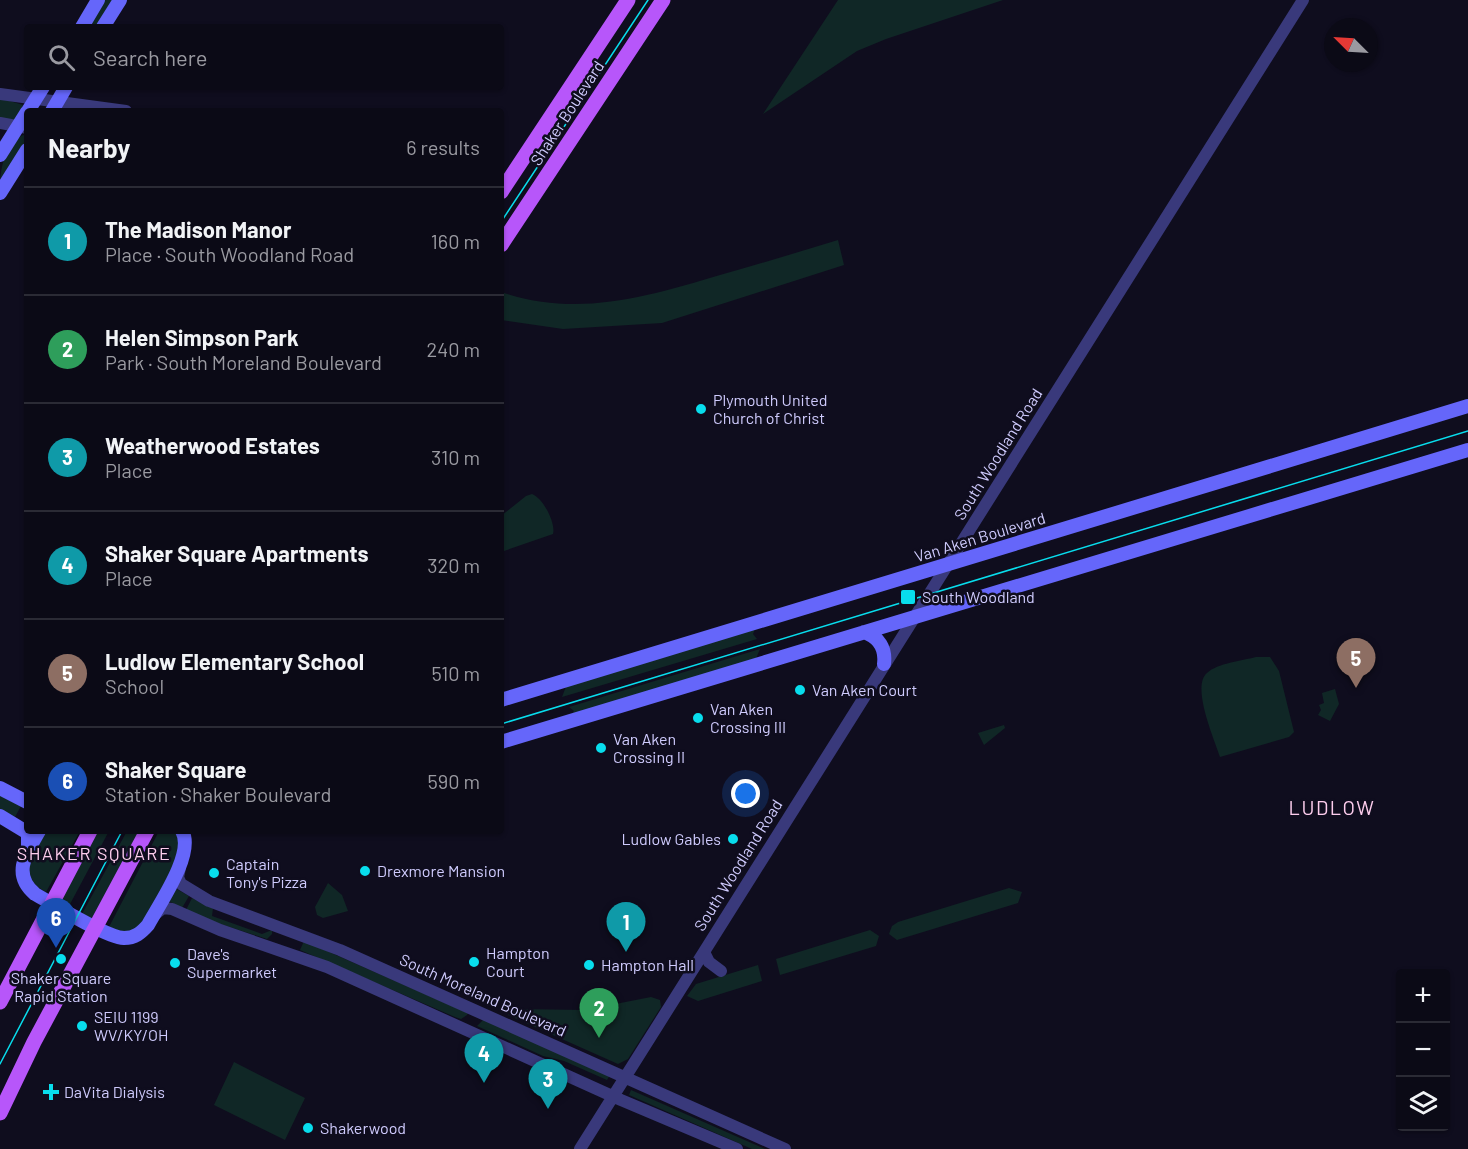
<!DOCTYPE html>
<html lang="en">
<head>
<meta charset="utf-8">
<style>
	body { margin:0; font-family:Barlow,sans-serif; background:#191823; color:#f1f3f6 }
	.controls { position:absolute; right:18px; bottom:18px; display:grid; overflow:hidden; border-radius:6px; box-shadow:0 2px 4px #0004 }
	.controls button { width:54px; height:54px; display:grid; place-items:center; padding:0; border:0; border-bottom:2px solid #2b2b35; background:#0b0a16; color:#f1f3f6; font:30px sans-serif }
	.compass { position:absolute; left:1324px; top:18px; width:54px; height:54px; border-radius:50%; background:#0b0a16; box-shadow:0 2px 4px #0004; rotate:294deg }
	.you { position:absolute; left:746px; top:794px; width:21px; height:21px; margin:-15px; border:4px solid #fff; border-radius:50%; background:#1a73e8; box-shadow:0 0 0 9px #1a73e833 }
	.badge { display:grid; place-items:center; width:39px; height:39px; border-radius:50%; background:#d93025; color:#fff; font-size:20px; font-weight:700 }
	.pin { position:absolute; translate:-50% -50px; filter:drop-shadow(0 2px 3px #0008) }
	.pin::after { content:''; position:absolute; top:32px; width:21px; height:18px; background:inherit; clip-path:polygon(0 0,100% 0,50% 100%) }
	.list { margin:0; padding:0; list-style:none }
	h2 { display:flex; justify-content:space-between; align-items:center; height:78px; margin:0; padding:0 24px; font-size:26px }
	h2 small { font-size:20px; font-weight:400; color:#9a9aa1 }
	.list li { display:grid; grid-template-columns:39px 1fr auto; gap:18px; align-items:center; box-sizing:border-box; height:108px; padding:0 24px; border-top:2px solid #2b2b35 }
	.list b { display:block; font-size:22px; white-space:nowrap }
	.list p { margin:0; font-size:20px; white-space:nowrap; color:#9a9aa1 }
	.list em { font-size:20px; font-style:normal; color:#9a9aa1 }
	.icon { flex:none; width:33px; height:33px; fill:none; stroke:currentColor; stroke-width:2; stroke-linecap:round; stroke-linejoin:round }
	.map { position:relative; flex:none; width:1468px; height:1149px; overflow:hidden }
	.search { position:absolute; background:#0b0a16; box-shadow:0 2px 4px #0004; left:24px; top:24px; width:480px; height:66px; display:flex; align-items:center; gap:15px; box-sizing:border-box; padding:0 21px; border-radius:6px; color:#9a9aa1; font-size:22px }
	.panel { position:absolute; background:#0b0a16; box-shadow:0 2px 4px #0004; left:24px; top:108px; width:480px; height:726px; border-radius:6px }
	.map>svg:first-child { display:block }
	.green { fill:#102726 }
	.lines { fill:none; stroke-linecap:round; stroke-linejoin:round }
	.tertiary { stroke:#39397b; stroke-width:12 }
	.secondary { stroke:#6566fa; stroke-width:14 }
	.primary { stroke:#b756fa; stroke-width:15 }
	.tram { stroke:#08dded; stroke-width:1.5 }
	.poi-dot { fill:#08dded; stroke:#0f0d1e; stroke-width:2 }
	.labels { text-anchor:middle; stroke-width:5; stroke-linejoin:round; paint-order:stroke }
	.street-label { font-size:16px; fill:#cfcbfd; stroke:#0f0d1e }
	.poi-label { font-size:16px; fill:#cfcbfd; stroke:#0f0d1e; text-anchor:start }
	.neighbourhood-label { font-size:18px; letter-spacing:1.5px; fill:#fdcded; stroke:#0f0d1e }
	.quarter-label { font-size:20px; letter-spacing:1.5px; fill:#fdcded; stroke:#0f0d1e }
</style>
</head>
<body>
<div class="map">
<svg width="1468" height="1149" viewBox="0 0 1468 1149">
	<rect width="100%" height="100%" fill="#0f0d1e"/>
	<!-- green -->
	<path class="green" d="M98 0H120L103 27H82Z
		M838 0H1003L886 39 857 51 763 114Z
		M0 98 23 105 19 118 12 120 0 118Z
		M23 135 27 136V145L0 189C0 169 4 145 23 135Z
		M838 240 844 265 662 323 563 329 501 320V292C577 318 646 297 720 275 759 264 799 252 838 240Z
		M532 494C543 498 556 523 553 534L501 552V516L526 496Z
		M755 629 753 634 757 639 562 697 567 684Z
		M760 649 755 661 571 715 574 711 569 707Z
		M1256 657H1270L1279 671 1294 732 1289 737 1220 757C1214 739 1191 686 1207 673 1218 663 1241 661 1256 657Z
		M1335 689 1339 704 1330 721 1318 715 1321 710 1319 705 1324 703 1322 693Z
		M1004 725 1005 728 984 745 978 733Z
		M0 795 21 806 15 817 0 809Z
		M45 831H80L46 892C15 876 33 853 45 831Z
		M96 831H109L69 906 61 900Z
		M127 831H142L95 916 91 918 82 914Z
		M159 831H176L182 848C173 867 153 919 136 929 126 934 118 930 109 927Z
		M328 883 342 895 348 911 323 918 317 915 315 907Z
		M173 887 189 896 182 908 167 900Z
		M1009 888 1022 892 1018 903 897 940 889 934 892 926 898 922Z
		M192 898 213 908 212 916 262 934 272 930V934L267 939 205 919 186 910Z
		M870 930 879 936 876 946 780 975 776 959Z
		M304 941 468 1013 467 1015 461 1019 455 1017 300 950Z
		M758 965 762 981 698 1001 687 996 696 984Z
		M651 997 660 1000 661 1007 628 1059 618 1064 508 1015 513 1009 585 1010Z
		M484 1019 610 1075 607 1080 564 1061 543 1056 477 1026Z
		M234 1062 305 1098 285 1140 214 1105Z
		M631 1090 765 1149H752L629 1095Z"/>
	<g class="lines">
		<!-- tertiary -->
		<path class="tertiary" d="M0 94 126 111
			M0 123 27 128
			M180 868 178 877 181 884 209 901 340 950 785 1149
			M153 916 163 908 172 909 220 930 327 967 621 1100 737 1149
			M704 952 709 962 721 971
			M580 1149 1303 0"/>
		<!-- secondary -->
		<path class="secondary" d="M82 27 98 0
			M103 27 120 0
			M28 111 43 87
			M52 111 66 87
			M0 155 27 112
			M0 193 27 150
			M864 632C879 637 886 648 884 664
			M501 700 1468 406
			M501 742 1468 450
			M0 788 27 802
			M0 816 28 833V849
			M39 831C27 852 11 874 35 894 53 904 105 937 124 938 135 938 141 933 148 925 160 903 195 853 182 831"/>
		<!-- primary -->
		<path class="primary" d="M501 192 628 0
			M501 245 663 0
			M0 1002 90 831
			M0 1113 34 1042 147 831"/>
		<!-- tram -->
		<path class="tram" d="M501 222 648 0
			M501 724 1468 431
			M0 1064 122 831"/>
	</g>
	<!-- markers -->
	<g class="poi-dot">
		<circle cx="701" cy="409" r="6"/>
		<rect x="900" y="589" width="16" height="16" rx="3"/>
		<circle cx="800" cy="690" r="6"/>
		<circle cx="698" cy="718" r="6"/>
		<circle cx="601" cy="748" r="6"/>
		<circle cx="733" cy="839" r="6"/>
		<circle cx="365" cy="871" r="6"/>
		<circle cx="214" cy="873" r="6"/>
		<circle cx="61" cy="959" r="6"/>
		<circle cx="474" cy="962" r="6"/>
		<circle cx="175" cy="963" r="6"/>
		<circle cx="589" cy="965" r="6"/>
		<circle cx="82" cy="1026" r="6"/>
		<path d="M48 1083h6v6h6v6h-6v6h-6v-6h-6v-6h6z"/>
		<circle cx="308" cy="1128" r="6"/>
	</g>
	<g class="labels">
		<!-- street labels -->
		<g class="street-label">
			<text transform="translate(567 113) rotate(-57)" y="6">Shaker Boulevard</text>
			<text transform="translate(998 454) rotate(-58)" y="6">South Woodland Road</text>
			<text transform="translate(980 537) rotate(-17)" y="6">Van Aken Boulevard</text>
			<text transform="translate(738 865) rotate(-58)" y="6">South Woodland Road</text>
			<text transform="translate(483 995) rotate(24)" y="6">South Moreland Boulevard</text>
		</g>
		<!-- poi labels -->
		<g class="poi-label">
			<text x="713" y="406">Plymouth United<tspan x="713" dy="18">Church of Christ</tspan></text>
			<text x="922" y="603">South Woodland</text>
			<text x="812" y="696">Van Aken Court</text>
			<text x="710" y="715">Van Aken<tspan x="710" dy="18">Crossing III</tspan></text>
			<text x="613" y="745">Van Aken<tspan x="613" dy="18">Crossing II</tspan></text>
			<text x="721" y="845" text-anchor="end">Ludlow Gables</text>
			<text x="226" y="870">Captain<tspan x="226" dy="18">Tony's Pizza</tspan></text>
			<text x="377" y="877">Drexmore Mansion</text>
			<text x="486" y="959">Hampton<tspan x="486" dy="18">Court</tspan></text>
			<text x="187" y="960">Dave's<tspan x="187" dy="18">Supermarket</tspan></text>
			<text x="601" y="971">Hampton Hall</text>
			<text x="61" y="984" text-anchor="middle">Shaker Square<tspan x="61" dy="18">Rapid Station</tspan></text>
			<text x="94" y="1023">SEIU 1199<tspan x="94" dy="18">WV/KY/OH</tspan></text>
			<text x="64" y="1098">DaVita Dialysis</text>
			<text x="320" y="1134">Shakerwood</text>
		</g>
		<!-- neighbourhood labels -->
		<g class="neighbourhood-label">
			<text x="94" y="860">SHAKER SQUARE</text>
		</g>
		<!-- quarter labels -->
		<g class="quarter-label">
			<text x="1332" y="815">LUDLOW</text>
		</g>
	</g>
</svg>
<div class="controls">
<button>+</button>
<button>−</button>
<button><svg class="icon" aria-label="layers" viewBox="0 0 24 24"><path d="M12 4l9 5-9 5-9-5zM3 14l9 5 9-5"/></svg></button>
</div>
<svg class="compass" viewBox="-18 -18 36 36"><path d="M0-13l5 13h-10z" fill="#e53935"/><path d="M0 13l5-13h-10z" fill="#9a9aa1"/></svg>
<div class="you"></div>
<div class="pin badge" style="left:626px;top:952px;background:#0f9aa8">1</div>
<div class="pin badge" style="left:599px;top:1038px;background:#2e9e5b">2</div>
<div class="pin badge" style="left:548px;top:1109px;background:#0f9aa8">3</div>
<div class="pin badge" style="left:484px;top:1083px;background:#0f9aa8">4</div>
<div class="pin badge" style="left:1356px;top:688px;background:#8d6e63">5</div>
<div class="pin badge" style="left:56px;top:948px;background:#1a4fb4">6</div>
<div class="search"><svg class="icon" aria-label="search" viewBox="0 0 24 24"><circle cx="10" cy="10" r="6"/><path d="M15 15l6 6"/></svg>Search here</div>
<section class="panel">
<h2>Nearby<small>6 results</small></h2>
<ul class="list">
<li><span class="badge" style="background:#0f9aa8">1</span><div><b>The Madison Manor</b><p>Place · South Woodland Road</p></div><em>160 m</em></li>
<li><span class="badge" style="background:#2e9e5b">2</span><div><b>Helen Simpson Park</b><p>Park · South Moreland Boulevard</p></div><em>240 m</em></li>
<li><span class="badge" style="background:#0f9aa8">3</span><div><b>Weatherwood Estates</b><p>Place</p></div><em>310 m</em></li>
<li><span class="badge" style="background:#0f9aa8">4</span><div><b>Shaker Square Apartments</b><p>Place</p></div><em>320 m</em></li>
<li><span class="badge" style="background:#8d6e63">5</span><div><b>Ludlow Elementary School</b><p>School</p></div><em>510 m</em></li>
<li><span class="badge" style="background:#1a4fb4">6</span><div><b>Shaker Square</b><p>Station · Shaker Boulevard</p></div><em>590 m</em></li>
</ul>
</section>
</div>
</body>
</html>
